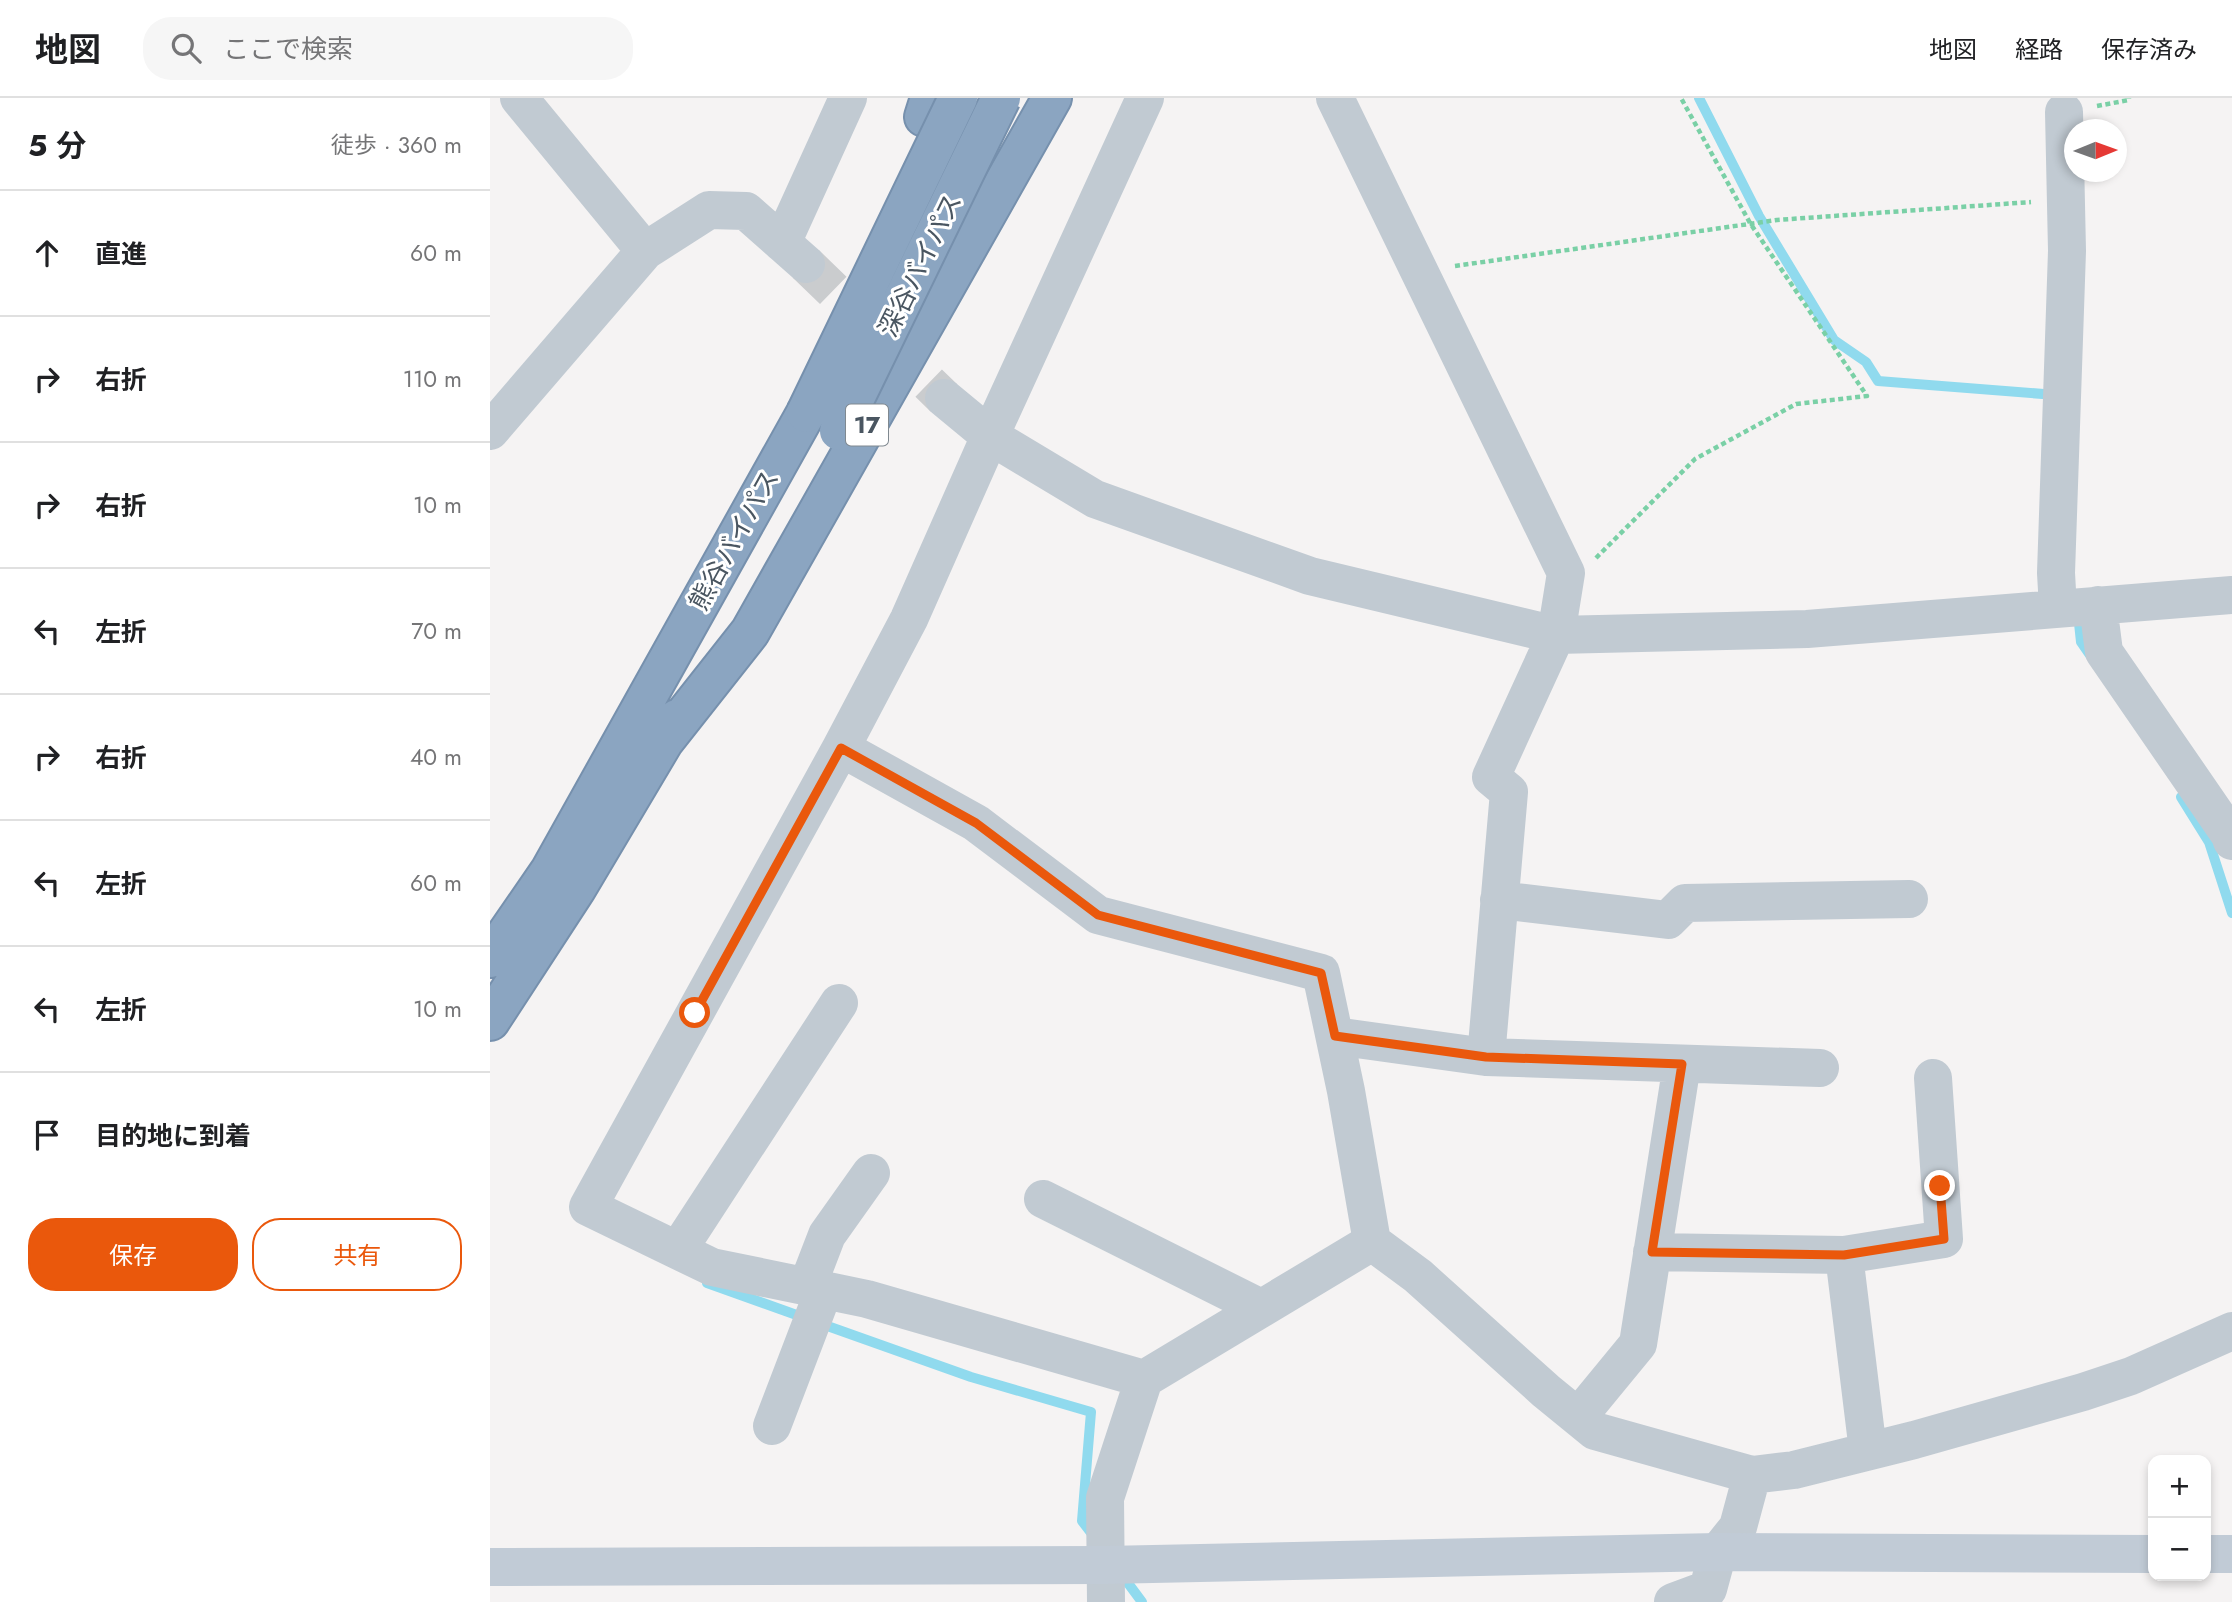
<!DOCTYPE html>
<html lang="ja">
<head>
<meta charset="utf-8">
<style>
	body { margin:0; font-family:Jost,"Noto Sans JP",sans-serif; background:#f6f6f6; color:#202124 }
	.controls { position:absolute; right:21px; bottom:21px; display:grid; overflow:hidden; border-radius:14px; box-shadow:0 4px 10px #0003 }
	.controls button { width:63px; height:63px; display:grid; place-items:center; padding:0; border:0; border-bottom:2px solid #e0e0e0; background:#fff; color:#202124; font:35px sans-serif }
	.compass { position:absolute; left:1574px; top:21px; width:63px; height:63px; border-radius:50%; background:#fff; box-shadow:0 4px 10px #0003; rotate:89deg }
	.stop { position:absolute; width:21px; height:21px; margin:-16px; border:5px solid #ea580c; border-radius:50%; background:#fff }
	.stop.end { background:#ea580c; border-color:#fff; box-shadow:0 2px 7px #0008 }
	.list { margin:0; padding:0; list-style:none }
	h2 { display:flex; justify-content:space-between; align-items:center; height:91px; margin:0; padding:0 28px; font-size:30px }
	h2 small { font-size:23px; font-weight:400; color:#757577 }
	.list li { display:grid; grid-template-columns:46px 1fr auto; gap:21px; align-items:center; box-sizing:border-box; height:126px; padding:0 28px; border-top:2px solid #e0e0e0 }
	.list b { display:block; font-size:26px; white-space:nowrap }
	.list em { font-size:23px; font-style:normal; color:#757577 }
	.actions { display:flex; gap:14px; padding:21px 28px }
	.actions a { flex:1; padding:16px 0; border:2px solid #ea580c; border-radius:28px; text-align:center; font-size:24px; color:#ea580c }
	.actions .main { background:#ea580c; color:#fff }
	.icon { flex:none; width:38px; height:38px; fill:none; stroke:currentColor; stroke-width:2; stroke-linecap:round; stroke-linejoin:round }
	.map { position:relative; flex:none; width:1742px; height:1504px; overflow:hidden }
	header { display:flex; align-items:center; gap:42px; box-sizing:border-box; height:98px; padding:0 35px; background:#fff; border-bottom:2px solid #e0e0e0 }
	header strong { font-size:33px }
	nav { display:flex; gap:38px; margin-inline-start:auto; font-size:24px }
	.search { width:490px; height:63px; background:#f6f6f6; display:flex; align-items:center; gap:18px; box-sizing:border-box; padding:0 24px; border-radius:28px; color:#757577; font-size:26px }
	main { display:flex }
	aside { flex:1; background:#fff }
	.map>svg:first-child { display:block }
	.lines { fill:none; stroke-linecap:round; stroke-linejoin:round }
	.stream { stroke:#90daee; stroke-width:10 }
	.street-tunnel { stroke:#caccce; stroke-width:38; stroke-dasharray:38 19; stroke-linecap:butt }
	.highway-casing { stroke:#7690ad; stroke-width:42 }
	.path { stroke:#7ad0a6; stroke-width:4.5; stroke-dasharray:5 3.5; stroke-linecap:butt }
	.street { stroke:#c1cad2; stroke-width:38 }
	.secondary { stroke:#c1cbd6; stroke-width:38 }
	.highway { stroke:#8ba5c1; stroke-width:38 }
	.highway-bridge-casing { stroke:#7690ad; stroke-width:42; stroke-linecap:butt }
	.highway-bridge { stroke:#8ba5c1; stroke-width:38 }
	.route { stroke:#ea580c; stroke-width:9 }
	.labels { text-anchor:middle; stroke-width:6; stroke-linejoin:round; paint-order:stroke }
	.shield { fill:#fff; stroke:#808990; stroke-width:2 }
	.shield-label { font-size:24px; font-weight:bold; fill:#4a5661 }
	.street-label { font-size:26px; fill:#4a5661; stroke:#fff }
</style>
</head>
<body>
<header>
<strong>地図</strong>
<div class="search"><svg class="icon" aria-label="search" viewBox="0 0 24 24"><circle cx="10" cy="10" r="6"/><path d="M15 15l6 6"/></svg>ここで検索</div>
<nav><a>地図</a><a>経路</a><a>保存済み</a></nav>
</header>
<main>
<aside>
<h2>5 分<small>徒歩 · 360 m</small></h2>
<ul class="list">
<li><svg class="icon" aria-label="ahead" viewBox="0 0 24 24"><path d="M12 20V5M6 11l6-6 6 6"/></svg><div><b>直進</b></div><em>60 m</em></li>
<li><svg class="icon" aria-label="right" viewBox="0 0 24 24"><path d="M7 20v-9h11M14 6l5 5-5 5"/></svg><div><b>右折</b></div><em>110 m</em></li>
<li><svg class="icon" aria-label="right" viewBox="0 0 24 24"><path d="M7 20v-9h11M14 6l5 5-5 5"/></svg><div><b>右折</b></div><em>10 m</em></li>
<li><svg class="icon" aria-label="left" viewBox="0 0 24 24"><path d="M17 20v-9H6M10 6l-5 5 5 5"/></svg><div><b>左折</b></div><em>70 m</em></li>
<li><svg class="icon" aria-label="right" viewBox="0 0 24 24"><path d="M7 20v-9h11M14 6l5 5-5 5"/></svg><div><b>右折</b></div><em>40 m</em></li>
<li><svg class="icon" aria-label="left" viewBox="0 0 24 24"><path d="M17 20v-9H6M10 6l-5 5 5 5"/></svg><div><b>左折</b></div><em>60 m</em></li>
<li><svg class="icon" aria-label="left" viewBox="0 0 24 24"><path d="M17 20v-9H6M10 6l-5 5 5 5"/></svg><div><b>左折</b></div><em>10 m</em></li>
<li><svg class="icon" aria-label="arrive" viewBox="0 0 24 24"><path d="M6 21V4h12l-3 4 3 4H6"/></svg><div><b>目的地に到着</b></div></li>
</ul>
<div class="actions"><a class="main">保存</a><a>共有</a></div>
</aside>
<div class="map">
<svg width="1742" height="1504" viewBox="0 0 1742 1504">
	<rect width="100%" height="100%" fill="#f5f3f3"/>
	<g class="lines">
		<!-- stream -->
		<path class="stream" d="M1209 0 1269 118 1344 242 1376 264 1388 283 1566 297
			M1588 516 1591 544 1600 557
			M1691 699 1719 744 1742 815
			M217 1185 315 1220
			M329 1225 481 1279 601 1314 592 1423 602 1436
			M632 1477 652 1504"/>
		<!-- street-tunnel -->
		<path class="street-tunnel" d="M316 166 454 300"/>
		<!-- highway casing -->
		<g class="highway-casing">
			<path id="highway" d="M434 19 440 0
				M174 643 260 534 562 0
				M0 860 60 773 316 315
				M0 923 86 791 187 621"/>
		</g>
		<!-- path -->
		<path class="path" d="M1607 8 1639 2V0
			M965 168 1287 122 1541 104
			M1106 460 1205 361 1306 306 1377 298 1260 125 1191 0"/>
		<!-- street -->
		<path class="street" d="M29 0 155 153
			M845 0 1076 475 1066 537 1001 679 1019 694 996 959
			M292 145 358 0
			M454 300 500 338 605 401 820 478 1066 537 1317 531 1742 497
			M0 333 155 153 219 112 256 113 316 166
			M1608 507 1614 554 1740 737 1742 743
			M1568 510 1566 475 1577 153 1574 14
			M351 650 486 725 608 817 831 875 856 993 882 1144 654 1281 615 1400 616 1504
			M1009 802 1178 822 1195 805 1419 801
			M845 938 996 959 1330 970
			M553 1101 771 1210
			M882 1144 928 1178 1056 1293 1105 1333 1262 1377
			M188 1152 349 905
			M1162 1154 1354 1157 1454 1141 1443 980
			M1354 1157 1378 1353
			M317 1189 337 1137 381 1075
			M654 1281 377 1201 222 1169 98 1109 351 650 419 521 500 338 655 0
			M1088 1319 1148 1246 1192 966
			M282 1328 334 1192
			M1183 1504 1218 1491 1228 1454 1248 1429 1262 1377 1304 1372 1424 1342 1593 1294 1641 1278 1742 1233"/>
		<!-- secondary -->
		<path class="secondary" d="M1716 1456H1742
			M0 1469 615 1467 1228 1454 1663 1456"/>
		<!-- highway -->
		<use href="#highway" class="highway"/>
		<!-- highway-bridge casing -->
		<g class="highway-bridge-casing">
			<path id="highway-bridge" d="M316 315 468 0
				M349 333 511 0"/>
		</g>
		<!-- highway-bridge -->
		<use href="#highway-bridge" class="highway-bridge"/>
	</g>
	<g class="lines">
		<!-- route -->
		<path class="route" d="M205 915 351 650 486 725 608 817 831 875 845 938 996 959 1192 966 1162 1154 1354 1157 1454 1141 1450 1088"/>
	</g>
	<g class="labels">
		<!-- shield labels -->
		<rect class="shield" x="356" y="306.5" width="42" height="41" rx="5"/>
		<g class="shield-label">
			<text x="377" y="335">17</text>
		</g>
		<!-- street labels -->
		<g class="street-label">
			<text transform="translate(430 167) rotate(-64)" y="9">深谷バイパス</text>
			<text transform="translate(244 442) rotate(-61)" y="9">熊谷バイパス</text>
		</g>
	</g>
</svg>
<div class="controls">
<button>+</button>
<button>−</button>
</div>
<svg class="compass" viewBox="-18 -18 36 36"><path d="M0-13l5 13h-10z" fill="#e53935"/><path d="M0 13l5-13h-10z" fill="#757577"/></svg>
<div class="stop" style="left:205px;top:915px"></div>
<div class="stop end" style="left:1450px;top:1088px"></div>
</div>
</main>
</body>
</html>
